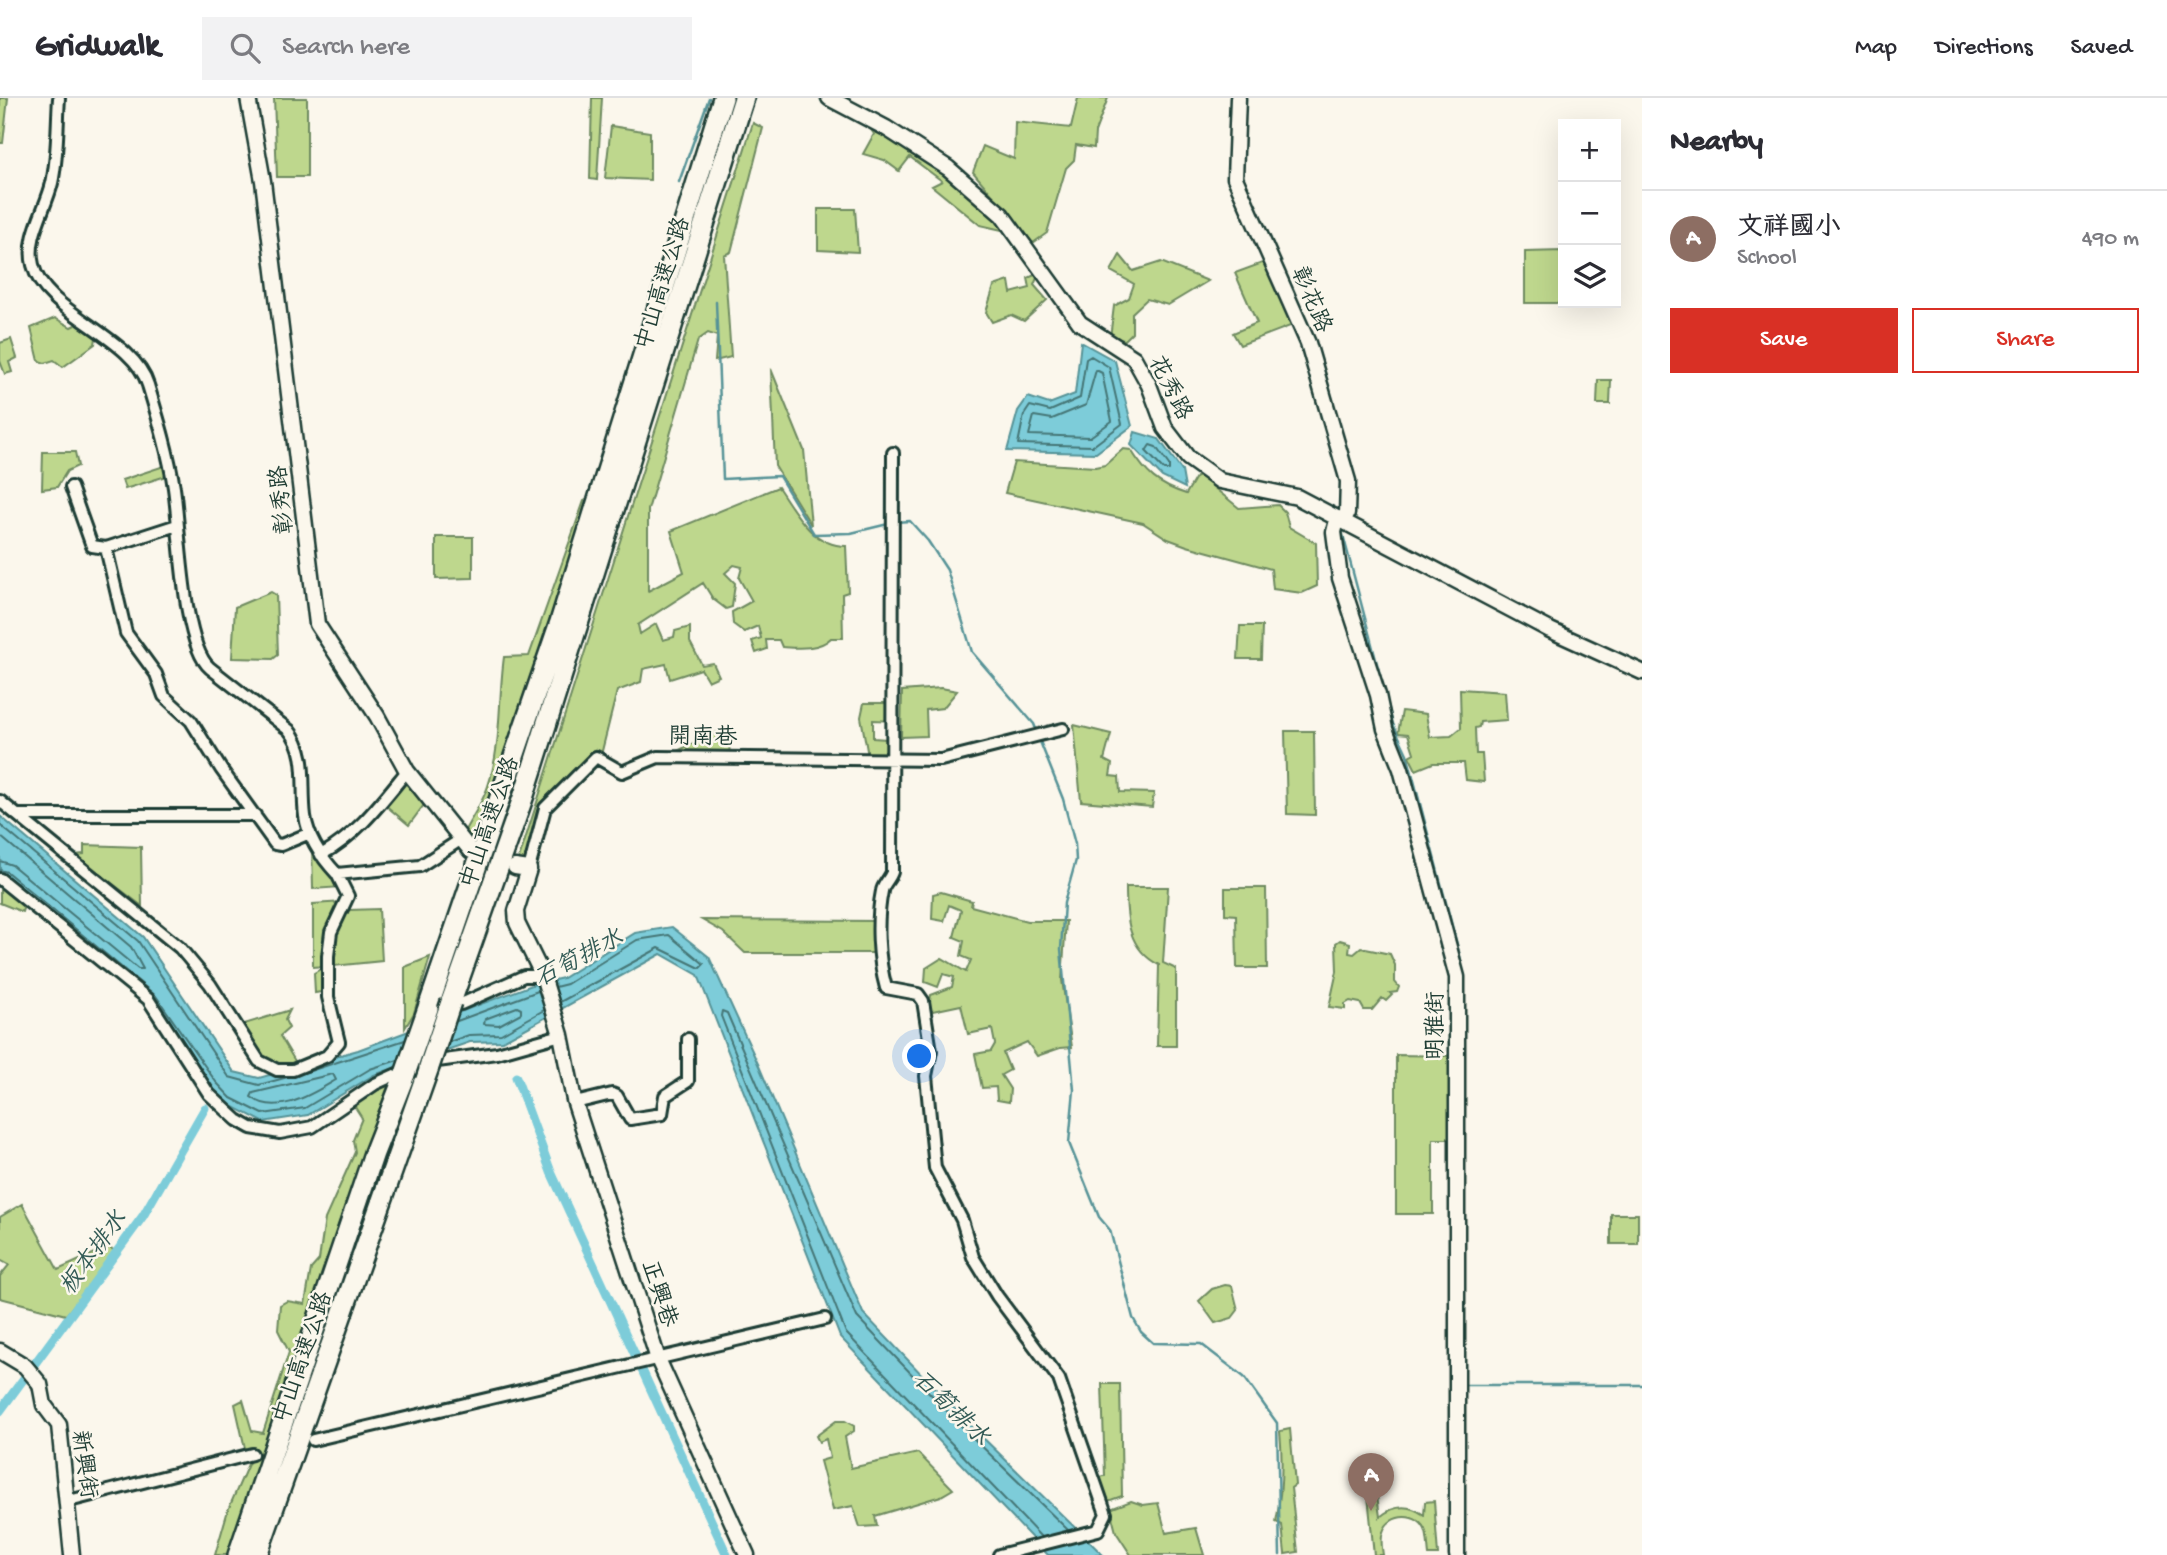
<!DOCTYPE html>
<html lang="en">
<head>
<meta charset="utf-8">
<style>
	body { margin:0; font-family:"Gochi Hand","LXGW WenKai TC",sans-serif; background:#f2f2f3; color:#2b2b33 }
	.controls { position:absolute; right:21px; top:21px; display:grid; overflow:hidden; border-radius:0px; box-shadow:0 7px 28px #0002 }
	.controls button { width:63px; height:63px; display:grid; place-items:center; padding:0; border:0; border-bottom:2px solid #e1e1e2; background:#fff; color:#2b2b33; font:35px sans-serif }
	.you { position:absolute; left:920px; top:959px; width:24px; height:24px; margin:-18px; border:5px solid #fff; border-radius:50%; background:#1a73e8; box-shadow:0 0 0 10px #1a73e833 }
	.badge { display:grid; place-items:center; width:46px; height:46px; border-radius:50%; background:#d93025; color:#fff; font-size:23px; font-weight:700 }
	.pin { position:absolute; translate:-50% -58px; filter:drop-shadow(0 2px 4px #0008) }
	.pin::after { content:''; position:absolute; top:37px; width:24px; height:21px; background:inherit; clip-path:polygon(0 0,100% 0,50% 100%) }
	.list { margin:0; padding:0; list-style:none }
	h2 { display:flex; justify-content:space-between; align-items:center; height:91px; margin:0; padding:0 28px; font-size:30px }
	h2 small { font-size:23px; font-weight:400; color:#7c7c81 }
	.list li { display:grid; grid-template-columns:46px 1fr auto; gap:21px; align-items:center; box-sizing:border-box; height:98px; padding:0 28px; border-top:2px solid #e1e1e2 }
	.list b { display:block; font-size:26px; white-space:nowrap }
	.list p { margin:0; font-size:23px; white-space:nowrap; color:#7c7c81 }
	.list em { font-size:23px; font-style:normal; color:#7c7c81 }
	.actions { display:flex; gap:14px; padding:21px 28px }
	.actions a { flex:1; padding:16px 0; border:2px solid #d93025; border-radius:0px; text-align:center; font-size:24px; color:#d93025 }
	.actions .main { background:#d93025; color:#fff }
	.icon { flex:none; width:38px; height:38px; fill:none; stroke:currentColor; stroke-width:2; stroke-linecap:round; stroke-linejoin:round }
	.map { position:relative; flex:none; width:1642px; height:1457px; overflow:hidden }
	header { display:flex; align-items:center; gap:42px; box-sizing:border-box; height:98px; padding:0 35px; background:#fff; border-bottom:2px solid #e1e1e2 }
	header strong { font-size:33px }
	nav { display:flex; gap:38px; margin-inline-start:auto; font-size:24px }
	.search { width:490px; height:63px; background:#f2f2f3; display:flex; align-items:center; gap:18px; box-sizing:border-box; padding:0 24px; border-radius:0px; color:#7c7c81; font-size:26px }
	main { display:flex }
	aside { flex:1; background:#fff }
	.map>svg:first-child { display:block }
	.green { fill:#bed78d; stroke:#6e8a60; stroke-width:2 }
	.water { fill:#7dccd9; stroke:#579397; stroke-width:2 }
	.lines { fill:none; stroke-linecap:round; stroke-linejoin:round }
	.shore { stroke:#457676; stroke-width:2 }
	.stream { stroke:#579397; stroke-width:2.5 }
	.canal { stroke:#7dccd9; stroke-width:9 }
	.street-casing { stroke:#1f3d34; stroke-width:16 }
	.secondary-casing { stroke:#1f3d34; stroke-width:19 }
	.highway-casing { stroke:#1f3d34; stroke-width:24 }
	.street { stroke:#fbf7ec; stroke-width:10 }
	.secondary { stroke:#fbf7ec; stroke-width:14 }
	.highway { stroke:#fbf7ec; stroke-width:19 }
	.highway-bridge-casing { stroke:#1f3d34; stroke-width:24; stroke-linecap:butt }
	.highway-bridge { stroke:#fbf7ec; stroke-width:19 }
	.labels { text-anchor:middle; stroke-width:5; stroke-linejoin:round; paint-order:stroke }
	.street-label { font-size:23px; fill:#1f3d34; stroke:#fbf7ec }
	.water-label { font-size:24px; font-style:italic; fill:#325a55; stroke:#fbf7ec }
</style>
</head>
<body>
<header>
<strong>Gridwalk</strong>
<div class="search"><svg class="icon" aria-label="search" viewBox="0 0 24 24"><circle cx="10" cy="10" r="6"/><path d="M15 15l6 6"/></svg>Search here</div>
<nav><a>Map</a><a>Directions</a><a>Saved</a></nav>
</header>
<main>
<div class="map">
<svg width="1642" height="1457" viewBox="0 0 1642 1457">
	<rect width="100%" height="100%" fill="#fbf7ec"/>
	<filter id="ink" filterUnits="userSpaceOnUse"><feTurbulence type="fractalNoise" baseFrequency=".0143" numOctaves="2"/><feDisplacementMap in="SourceGraphic" scale="14" xChannelSelector="R" yChannelSelector="G"/><feConvolveMatrix kernelMatrix="1 2 1 2 8 2 1 2 1" color-interpolation-filters="sRGB"/></filter>
	<g filter="url(#ink)">
		<!-- green -->
		<path class="green" d="M0 0H8L3 45H0Z
			M274 0H307V79H277Z
			M592 0H602L597 82 590 81Z
			M1078 0H1108L1095 34 1094 50 1076 47 1074 62 1066 70 1047 135 1033 145 973 74 983 48 1014 61 1015 24 1071 30Z
			M753 25 763 30 731 154 724 157 731 259 715 263 717 238 708 235 698 242 648 412V493L684 474 671 433 778 389C796 415 811 447 846 448L848 494 842 496 843 540H831C819 552 798 550 782 549L779 542H766L767 551 756 555 752 543 761 540 758 528 744 534 733 526 732 514 752 503 739 480 742 469 734 467 725 475 735 485 732 509 726 511 713 501 703 485 638 527 640 536 656 526 663 542 674 539 675 533 690 529V544L702 567 713 565 719 578 708 583 701 571 670 581 666 566 643 571 641 584 617 593 602 653 583 676 545 711 530 760 518 764Z
			M874 26 910 46 1002 122V132L980 127 932 88 942 83 910 59 899 73 884 62 863 56 874 36 869 29Z
			M611 28 650 34V82L605 80Z
			M818 111H855L858 154 818 152Z
			M1563 153V205H1525V154Z
			M1120 157 1133 173 1161 164 1208 183 1168 207 1147 201 1132 215V235L1125 242 1110 240 1114 208 1129 200 1134 186 1111 173Z
			M1265 164 1293 227 1240 247 1233 235 1257 225 1235 175Z
			M1039 175 1034 187 1047 202 1024 223 1011 217 992 224 986 214 994 188 1009 183 1011 195 1030 190 1028 180Z
			M55 220 71 229 79 225 96 240 95 246 63 269 54 262 45 265 39 263 31 230Z
			M11 241 17 260 9 264 12 274 5 276 0 263V245Z
			M771 271 804 352 811 427 775 368Z
			M1598 282H1611L1610 306H1597Z
			M1123 351 1131 352C1146 376 1158 387 1186 396L1196 379H1201L1239 410 1278 407 1285 414 1289 429 1316 445 1317 488 1302 495 1273 491 1271 471 1187 448 1168 441 1143 425 1005 395 1014 364 1095 369 1105 367Z
			M43 354H75L78 368 67 373 57 389 42 391Z
			M164 368 166 378 125 391 122 382Z
			M592 400 474 741 463 736C471 720 483 704 488 688 502 646 498 602 504 559L529 558 584 403Z
			M436 439H473V480L436 481Z
			M271 494 276 497 278 557 273 561 232 560 235 509Z
			M1240 528H1262L1261 561H1238Z
			M941 590 957 593 943 610 926 612 927 638 901 639 902 593Z
			M1460 591 1505 594 1507 622 1480 624 1479 629 1475 630 1476 656H1482L1484 684 1466 682 1464 665H1433L1416 672 1409 658 1414 655 1408 636 1398 635 1402 613 1426 616 1430 639 1451 638 1461 630Z
			M864 605H894V623L873 622V640L887 641 893 656 868 658 861 619Z
			M1074 627 1111 636 1104 662 1112 666 1110 678 1119 679 1120 694 1154 695 1152 709 1081 703Z
			M728 629 730 659 675 657 677 653Z
			M1285 633H1314L1315 717 1287 716Z
			M404 680 426 704 409 727 384 706Z
			M84 747 141 749 142 808 75 757 84 756Z
			M312 748 343 789 313 791Z
			M0 785 25 804 22 814 0 805Z
			M1126 789H1168L1163 865 1176 871V948H1157L1159 867C1128 851 1126 821 1126 789Z
			M1225 790H1266L1267 870H1237L1236 817 1225 816Z
			M941 794 972 803 971 808 1027 823H1066L1062 882 1072 949 1060 950 1037 958 1027 944 1003 955 1010 972 1001 977 1010 991 1009 1004 997 1002 996 989 982 990 975 956 991 953 995 946 992 931 968 936 961 907 928 914 931 897 952 889 954 879 943 876 938 889 925 884 926 870 942 860 966 874 971 862 961 858 964 843 954 839 961 812 949 807 944 823 932 821 933 796Z
			M343 804 327 833 324 868 313 869V806Z
			M379 811 382 863 334 868 335 832 349 812Z
			M702 822 880 823 878 855H745L723 834Z
			M1340 842 1350 845 1349 855 1354 856 1361 850 1390 856 1395 867V884L1399 889 1397 894 1390 895 1392 897 1386 903 1382 900 1372 912H1364L1360 905 1350 903 1345 906V911L1329 909 1337 873 1336 845Z
			M430 859 414 915 405 930V869Z
			M324 869 327 887 321 894 315 895 314 875Z
			M290 912 285 922 289 930 280 938 298 968C262 970 259 955 241 927Z
			M1396 957 1456 958V1041H1433V1116H1396Z
			M385 984 388 988 342 1116 230 1457H215L228 1412 252 1357 246 1355 235 1306 243 1302 252 1333 263 1335 289 1254 278 1232 280 1207 287 1203 305 1206 311 1171 319 1162 325 1121 355 1054 353 1042 362 1020 353 1006Z
			M22 1106 58 1172 108 1149 116 1153 66 1217 0 1200V1178L9 1167 0 1162V1119Z
			M1611 1116H1638V1146H1611Z
			M1225 1187 1232 1188 1238 1212 1232 1220 1215 1225 1199 1203 1212 1191Z
			M1102 1286H1120L1122 1398 1108 1403 1099 1379 1105 1378Z
			M836 1323H845L854 1328V1333L845 1339 851 1370 918 1355 953 1391 941 1398 875 1418 877 1428 860 1429 853 1408 833 1412 820 1363 830 1360 826 1341 819 1344 816 1338Z
			M1290 1331 1295 1387 1291 1390 1298 1454 1285 1456 1282 1427 1276 1424C1282 1394 1283 1364 1280 1333Z
			M1377 1397 1380 1419C1394 1407 1409 1406 1424 1417L1425 1404 1434 1403 1438 1457H1429C1428 1450 1428 1441 1426 1434 1420 1414 1389 1414 1383 1434 1380 1441 1382 1450 1383 1457H1374L1368 1398Z
			M1131 1403 1143 1407 1158 1405 1166 1435 1196 1430 1204 1457H1131L1116 1434 1110 1411Z"/>
		<!-- water -->
		<path class="water" d="M1081 244 1115 263 1132 328 1096 355 1007 353 1018 313 1028 299 1049 306 1075 296Z
			M1135 334 1159 341 1182 373 1185 390 1162 379 1131 347Z
			M0 718 143 839 234 974 259 980 358 952 532 887 563 880 635 835 672 829 709 859 759 968 863 1215 971 1328 1103 1457H1048L840 1239 698 877 661 856 503 943 470 944 374 977 308 1017 263 1024 226 1005 210 988 151 903 0 777Z"/>
		<g class="lines">
			<!-- shore -->
			<path class="shore" d="M1091 258 1109 269 1122 326 1093 348 1018 346 1024 317 1030 308 1050 313 1080 300 1086 261Z
				M1096 272 1102 275 1112 323 1090 339 1029 337 1034 318 1052 321 1086 307Z
				M1150 347 1156 349 1169 367V372H1164L1146 353Z
				M0 727 138 843 229 979 259 987 288 979
				M0 738 131 849 143 871H138L12 767 0 763
				M0 772 7 774 156 898 216 984 231 1000 263 1016 305 1010 370 971 398 962
				M555 889 567 886 637 842 669 837 704 866 700 870 659 850 560 904
				M517 909 521 911V915L499 927 484 926 485 921Z
				M457 923 538 893
				M449 944 469 937 501 936 544 912
				M307 974 405 942
				M333 976 336 982C312 996 277 1019 251 999L253 995Z
				M1041 1439 846 1235 721 918 722 913 727 915 857 1219 966 1333 1068 1432"/>
			<!-- stream -->
			<path class="stream" d="M679 84 709 0
				M716 204 723 381 779 378 814 436 851 435 888 426
				M895 424 910 423 928 443 947 472 972 554 1034 626 1037 634
				M1342 433 1393 626 1407 656 1460 858 1464 881V980
				M1039 641 1063 701 1075 746 1076 762 1064 805 1061 851 1074 992 1069 1045 1099 1119 1110 1132 1133 1220 1141 1234 1153 1245 1201 1246 1244 1279 1277 1325 1280 1457
				M1464 1287H1642"/>
			<!-- canal -->
			<path class="canal" d="M516 979 551 1074 727 1457
				M0 1313 143 1118 205 1010"/>
			<!-- street casing -->
			<g class="street-casing">
				<path id="street" d="M59 0C57 27 58 58 52 85 46 111 26 139 33 167 44 215 133 238 148 287 158 320 169 356 174 390 180 429 182 546 210 570L289 632C309 656 301 689 305 718 308 740 322 760 337 776L420 768 460 742
					M893 355 892 774C890 781 883 786 882 793 876 823 878 861 886 890L918 896 923 903 931 953 926 978 935 1070 962 1122 973 1159 997 1198 1059 1281 1106 1416 1098 1432 999 1457
					M71 389 92 448 106 450 126 535 156 576 164 598 191 623 221 671 275 746 281 747 310 735
					M106 450 177 427
					M0 703 180 850 210 886 259 963 277 972H293L327 958 339 944 328 899V858L331 834 348 798 337 776
					M17 717H255
					M321 757C358 736 380 706 407 673
					M529 771 545 710 596 659 622 674 658 659 941 662 1063 631
					M0 781 148 901 209 996 237 1022 251 1030 280 1035 312 1029 375 986 408 971
					M461 906 524 878H543
					M430 964 497 955 561 937
					M575 1005 612 996 617 998 630 1021 662 1016 665 998 688 983V941
					M313 1342 825 1221
					M69 1403 252 1356"/>
			</g>
			<!-- secondary casing -->
			<g class="secondary-casing">
				<path id="secondary" d="M248 0 263 83 317 526 377 618 407 673 471 753
					M829 0 886 30 948 70 1002 117 1080 225 1134 260 1149 287 1165 330 1188 360 1220 383 1297 399 1550 532 1642 574
					M1238 0 1235 80 1308 245 1348 383 1347 416 1336 426 1334 434 1340 480 1378 597 1385 631 1401 671 1457 879V1457
					M515 769 529 771 516 813 517 825 543 878 561 937 574 1002 658 1261 747 1457
					M0 1253 25 1268 40 1286 44 1307 59 1327 72 1457"/>
			</g>
			<!-- highway casing -->
			<g class="highway-casing">
				<path id="highway" d="M451 904 524 697 744 0
					M428 910 560 524 723 0
					M238 1457 374 1055 405 976
					M257 1457 429 969"/>
			</g>
			<!-- street -->
			<use href="#street" class="street"/>
			<!-- secondary -->
			<use href="#secondary" class="secondary"/>
			<!-- highway -->
			<use href="#highway" class="highway"/>
			<!-- highway-bridge casing -->
			<g class="highway-bridge-casing">
				<path id="highway-bridge" d="M429 969 451 904
					M405 976 428 910"/>
			</g>
			<!-- highway-bridge -->
			<use href="#highway-bridge" class="highway-bridge"/>
		</g>
	</g>
	<g class="labels">
		<!-- street labels -->
		<g class="street-label">
			<text transform="translate(661 185) rotate(-73)" y="8">中山高速公路</text>
			<text transform="translate(1313 201) rotate(67)" y="8">彰花路</text>
			<text transform="translate(1172 289) rotate(63)" y="8">花秀路</text>
			<text transform="translate(280 402) rotate(-96)" y="8">彰秀路</text>
			<text transform="translate(703 637) rotate(1)" y="8">開南巷</text>
			<text transform="translate(488 724) rotate(-71)" y="8">中山高速公路</text>
			<text transform="translate(1434 928) rotate(-90)" y="8">明雅街</text>
			<text transform="translate(661 1195) rotate(72)" y="8">正興巷</text>
			<text transform="translate(301 1259) rotate(-71)" y="8">中山高速公路</text>
			<text transform="translate(86 1366) rotate(82)" y="8">新興街</text>
		</g>
		<!-- water labels -->
		<g class="water-label">
			<text transform="translate(578 859) rotate(-28)" y="8">石筍排水</text>
			<text transform="translate(92 1154) rotate(-54)" y="8">板本排水</text>
			<text transform="translate(952 1309) rotate(44)" y="8">石筍排水</text>
		</g>
	</g>
</svg>
<div class="controls">
<button>+</button>
<button>−</button>
<button><svg class="icon" aria-label="layers" viewBox="0 0 24 24"><path d="M12 4l9 5-9 5-9-5zM3 14l9 5 9-5"/></svg></button>
</div>
<div class="you"></div>
<div class="pin badge" style="left:1371px;top:1413px;background:#8d6e63">A</div>
</div>
<aside>
<h2>Nearby<small></small></h2>
<ul class="list">
<li><span class="badge" style="background:#8d6e63">A</span><div><b>文祥國小</b><p>School</p></div><em>490 m</em></li>
</ul>
<div class="actions"><a class="main">Save</a><a>Share</a></div>
</aside>
</main>
</body>
</html>
